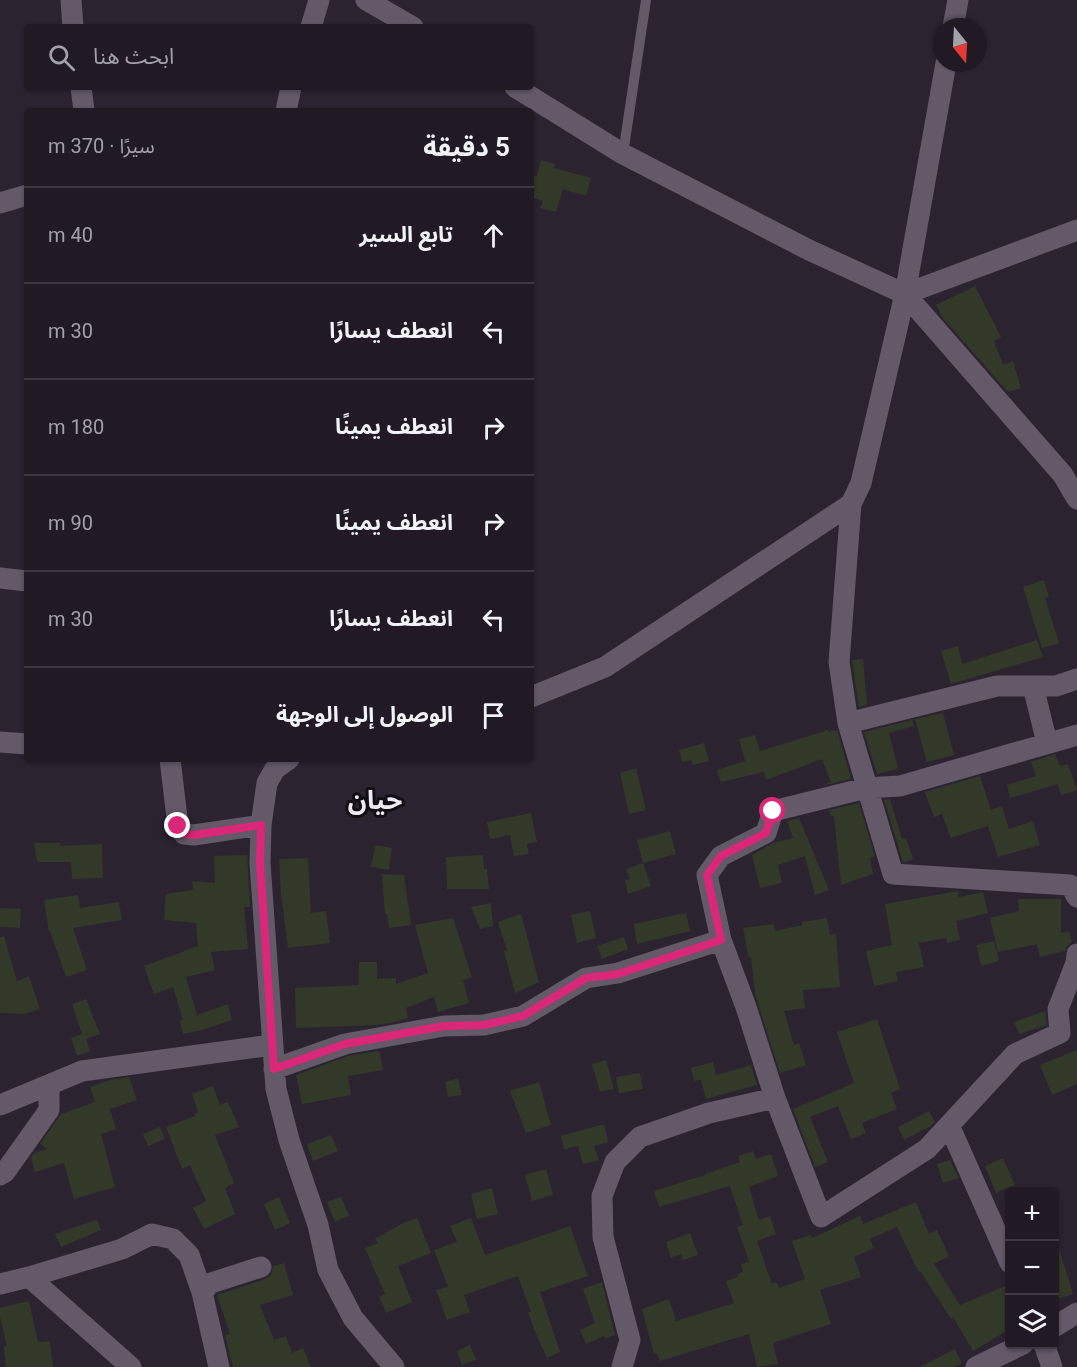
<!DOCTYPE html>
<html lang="ar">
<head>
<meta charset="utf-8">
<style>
	body { margin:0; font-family:Roboto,"Noto Sans Arabic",sans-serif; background:#29232d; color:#f1f3f6; direction:rtl }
	.controls { position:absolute; right:18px; bottom:18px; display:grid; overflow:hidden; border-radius:6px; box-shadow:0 2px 4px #0004 }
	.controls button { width:54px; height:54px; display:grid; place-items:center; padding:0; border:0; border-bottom:2px solid #3e3842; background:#211a25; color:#f1f3f6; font:30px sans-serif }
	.compass { position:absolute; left:933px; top:18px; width:54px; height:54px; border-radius:50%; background:#211a25; box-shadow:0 2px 4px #0004; rotate:162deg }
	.stop { position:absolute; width:18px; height:18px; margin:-14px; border:4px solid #db2777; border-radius:50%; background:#fff }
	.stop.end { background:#db2777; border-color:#fff; box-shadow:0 2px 6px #0008 }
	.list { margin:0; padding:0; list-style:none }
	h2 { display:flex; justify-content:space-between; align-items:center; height:78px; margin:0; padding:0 24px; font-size:26px }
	h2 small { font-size:20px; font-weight:400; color:#a2a1a7 }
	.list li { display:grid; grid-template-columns:39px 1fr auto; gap:18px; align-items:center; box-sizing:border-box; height:96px; padding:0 24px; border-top:2px solid #3e3842 }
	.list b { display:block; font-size:22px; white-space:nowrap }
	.list em { font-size:20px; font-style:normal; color:#a2a1a7 }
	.icon { flex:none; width:33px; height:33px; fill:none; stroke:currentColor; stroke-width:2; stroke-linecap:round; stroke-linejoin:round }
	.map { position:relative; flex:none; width:1077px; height:1367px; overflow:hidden; direction:ltr }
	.search { position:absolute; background:#211a25; box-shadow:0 2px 4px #0004; left:24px; top:24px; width:510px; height:66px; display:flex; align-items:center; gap:15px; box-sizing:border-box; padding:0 21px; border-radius:6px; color:#a2a1a7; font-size:22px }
	.panel { position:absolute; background:#211a25; box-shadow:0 2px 4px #0004; left:24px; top:108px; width:510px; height:654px; border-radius:6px; direction:rtl }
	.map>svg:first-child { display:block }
	.building { fill:#323929 }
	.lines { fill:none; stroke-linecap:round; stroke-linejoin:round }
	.lane { stroke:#635969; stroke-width:10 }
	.street { stroke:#635969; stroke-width:21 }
	.route { stroke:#db2777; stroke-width:8 }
	.labels { text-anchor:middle; stroke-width:6; stroke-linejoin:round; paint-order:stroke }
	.district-label { font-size:26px; font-weight:bold; fill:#efe9f3; stroke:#120e14 }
</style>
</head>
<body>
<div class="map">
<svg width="1077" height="1367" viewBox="0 0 1077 1367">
	<rect width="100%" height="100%" fill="#2c2331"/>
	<!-- building -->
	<path class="building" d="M541 160 555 164 554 168 591 178 586 196 563 189 556 212 540 208 543 201 531 197V175L537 176Z
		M975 286 1001 337 994 341 1003 365 1013 361 1021 388 1008 392 942 317 936 305Z
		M1044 580 1049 597 1045 598 1059 643 1042 648 1023 587Z
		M1037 640 1043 657 951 684 941 651 958 646 962 664Z
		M863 659 867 705 859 707 852 660Z
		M943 713 954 755 927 762 915 719Z
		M912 720 914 726 889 733 898 769 877 774 864 732Z
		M828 730V732L837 730 851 779 821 786 831 782 822 759 766 780 764 772 721 782 717 770 745 761 739 739 755 735 760 751Z
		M704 743 709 761 693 765 691 760 682 762 679 750Z
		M1055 754 1060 766 1068 764 1077 790 1061 795 1058 784 1010 798 1007 785 1036 776 1031 762Z
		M636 768 646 810 629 814 620 773Z
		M980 776 991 810 1002 806 1009 829 1033 821 1040 845 998 857 988 826 951 838 942 814 934 817 925 792Z
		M890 799 902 839 906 838 913 859 905 862H903L884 800Z
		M859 803 875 857 870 858 873 874 841 885 834 816H831L829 810Z
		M531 813 537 842 527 844 529 854 514 856 510 835 490 839 487 822Z
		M799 818 829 890 815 895 805 856 778 865 782 883 760 888 752 855 773 843 793 838 787 821Z
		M670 831 676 854 643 863 637 840Z
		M34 843H60V846L102 844 103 878 72 879 71 862H37Z
		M375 845 392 848 389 870 371 867Z
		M247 855 250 907H244L248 949 211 952 215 970 186 977 197 1015 228 1004 232 1020 202 1030 183 1034 180 1021 183 1020 173 987 154 994 144 966 198 946 196 923 164 920 166 894 193 890 192 881 215 883 214 856Z
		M483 855 484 869H487L489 889H447L446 857Z
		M308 858 311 913 326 911 330 943 288 948 281 894 279 859Z
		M643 863 651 886 628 894 625 880 630 879 626 869Z
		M382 874 404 875 411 925 389 928 387 914H385Z
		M958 891 959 897 983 892 988 913 956 921 960 940 947 943 946 938 919 943 924 967 896 972 898 981 874 986 866 951 892 945 885 904Z
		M78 895 80 908 119 902 122 920 73 928 87 970 66 977 50 931 49 932 44 900Z
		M1018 899H1061V933L1069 931 1072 942 1067 946 1065 951 1040 957 1037 944 998 952 990 918 1019 911Z
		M491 903 493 926 480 929 471 907Z
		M0 908 21 909 20 928 0 927Z
		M590 911 596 938 577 943 571 915Z
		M686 913 690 931 637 944 634 924Z
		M521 914 539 982 515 993 504 951 507 950 498 922Z
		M453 918 472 977 463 980 469 1003 438 1012 434 997 406 1008 408 1018 391 1023 376 1025 296 1028 295 988 359 985V962H377V979L396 978V984L428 973 415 925Z
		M827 918 830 935 836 934 840 987 803 990 805 1008 784 1011 794 1045 799 1043 806 1065 780 1073 755 994 751 957 749 958 743 928 774 924 775 931 802 925V922Z
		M4 936 17 981 29 976 40 1009 24 1014 0 1013V937Z
		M624 937 628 949 602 959 597 946Z
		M994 941 999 961 981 966 976 945Z
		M86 999 100 1034 86 1039 90 1051 77 1056 71 1038 82 1034 72 1004Z
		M1045 1011 1047 1025 1019 1034 1014 1022Z
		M877 1019 900 1089 891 1093 897 1109 862 1123 866 1133 851 1139 838 1106 810 1117 828 1162 815 1167 793 1109 854 1083 837 1032Z
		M1077 1050V1084L1052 1095 1040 1065Z
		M379 1051 383 1070 348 1076 351 1095 302 1104 296 1075 348 1056Z
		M606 1060 614 1089 600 1092 592 1064Z
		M713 1062 716 1075 751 1065 757 1085 706 1099 701 1080 694 1081 691 1068Z
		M640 1073 643 1089 619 1093 616 1077Z
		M129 1077 137 1100 110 1109 116 1129 101 1134 115 1187 74 1199 64 1163 35 1172 31 1158 34 1153 47 1149 40 1144 61 1114 95 1102 90 1087 110 1080Z
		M458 1078 462 1095 448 1097 445 1082Z
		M539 1082 551 1125 526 1133 510 1091Z
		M213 1086 220 1105 228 1102 239 1127 215 1135 234 1183 225 1188 235 1214 204 1229 193 1208 206 1201 190 1165 182 1169 166 1127 195 1116 194 1114 198 1112 192 1094Z
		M929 1111 935 1122 931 1126 904 1140 898 1127Z
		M604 1124 608 1142 594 1146 599 1160 583 1164 578 1146 564 1149 561 1136Z
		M160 1127 165 1139 148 1146 143 1134Z
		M331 1135 338 1151 313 1161 307 1144Z
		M753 1151 756 1159 771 1154 778 1176 749 1187 759 1220 770 1216 776 1234 757 1241 772 1284 776 1282 779 1288 805 1279 792 1241 811 1235 812 1238 860 1216 863 1224 916 1202 929 1234 937 1230 949 1256 934 1264 960 1305 1010 1284V1329L973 1351 953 1317 951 1319 920 1271H918L897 1227 870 1239 874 1248 854 1257 861 1277 820 1290 831 1324 773 1343 778 1364 757 1367 749 1334 660 1361 657 1353 654 1354 642 1309 669 1299 676 1321 734 1303 726 1281 738 1277 737 1274 743 1272 741 1264 749 1262 737 1227 743 1225 730 1186 659 1207 654 1191 705 1175V1174L740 1162 738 1156Z
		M1003 1158 1015 1185 996 1193 985 1166Z
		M950 1160 959 1178 943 1183 937 1164Z
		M546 1169 553 1195 532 1201 525 1175Z
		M492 1188 498 1214 477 1219 471 1194Z
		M279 1197 290 1223 275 1230 264 1204Z
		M341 1197 349 1216 335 1222 327 1202Z
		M417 1218 431 1253 398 1266 412 1302 386 1313 379 1297 385 1294 365 1248 378 1243 375 1239 403 1223Z
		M471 1218 485 1255 570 1226 588 1276 540 1292 560 1352 547 1358 534 1329 528 1312H531L518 1276 464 1295 470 1312 447 1320 436 1290 448 1287 434 1250 457 1242 450 1226Z
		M97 1220 101 1230 61 1247 55 1234Z
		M690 1233 698 1255 683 1260 681 1254 671 1258 666 1242Z
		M1054 1245H1058L1073 1294 1054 1300Z
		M284 1263 293 1295 260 1305 274 1340 286 1336 292 1353 303 1348 311 1367H233L225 1335 230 1334 217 1295 265 1279 271 1275 273 1266Z
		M602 1282 615 1335 605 1338 604 1336 586 1344 580 1330 595 1323 583 1289Z
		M29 1301 38 1342 50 1341 53 1367H6L4 1346H7L0 1317V1308Z
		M470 1345 476 1360 462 1365 457 1351Z
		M955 1349 962 1363 954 1367H920Z"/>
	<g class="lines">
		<!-- lane -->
		<path class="lane" d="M623 154 646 0"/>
		<!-- street -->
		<path class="street" d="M71 0 73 27
			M366 0 413 27
			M311 27 319 0
			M953 27 958 0
			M81 87 84 111
			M515 87 623 154 809 250 905 294 1063 475 1077 499
			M286 111 291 87
			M0 203 27 195
			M905 294 1077 230
			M851 504 839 662 848 723 893 874 1070 885 1077 897
			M0 578 27 581
			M1033 686 1047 743
			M531 697 605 667 851 504 861 483 905 294 946 63
			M848 723 997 686H1056L1077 679
			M1077 735 900 786 866 788 773 811 766 833 721 856 707 875 721 940 746 1007 775 1098 821 1217 927 1149 1015 1054 1060 1033 1058 1009 1076 963 1077 954
			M0 742 27 744
			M170 759 178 826 184 834 194 835 261 825
			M289 759 275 769 267 783 261 825 260 863 276 1089 289 1140 318 1225 328 1270 353 1318 394 1367
			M274 1069 345 1044 444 1026 484 1025 523 1016 586 978 618 973 721 940
			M0 1105 82 1071 272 1045
			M949 1125 1010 1263
			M0 1175 5 1172 49 1110V1085
			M29 1277 122 1249 152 1234 173 1239 189 1255 202 1292 219 1367
			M0 1284 29 1277 131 1367
			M202 1292 211 1283 261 1267
			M1054 1327 1077 1313
			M1044 1344 1052 1367
			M622 1367 630 1340 603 1237 602 1196 615 1162 640 1137 709 1113 775 1098
			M976 1367 1023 1344"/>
	</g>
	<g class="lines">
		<!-- route -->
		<path class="route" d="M178 826 184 834 194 835 261 825 260 863 274 1069 345 1044 444 1026 484 1025 523 1016 586 978 618 974 721 940 707 875 721 856 766 833 773 811"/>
	</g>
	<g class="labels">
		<!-- district labels -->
		<g class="district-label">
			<text x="375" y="809">حيان</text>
		</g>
	</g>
</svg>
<div class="controls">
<button>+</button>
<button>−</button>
<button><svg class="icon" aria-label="layers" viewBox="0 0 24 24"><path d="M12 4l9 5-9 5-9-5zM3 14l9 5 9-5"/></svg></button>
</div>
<svg class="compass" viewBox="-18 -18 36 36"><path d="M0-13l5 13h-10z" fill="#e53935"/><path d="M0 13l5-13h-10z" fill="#a2a1a7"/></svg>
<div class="stop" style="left:773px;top:811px"></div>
<div class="stop end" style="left:178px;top:826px"></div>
<div class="search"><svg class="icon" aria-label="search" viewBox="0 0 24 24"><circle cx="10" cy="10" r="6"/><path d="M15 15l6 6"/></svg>ابحث هنا</div>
<section class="panel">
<h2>5 دقيقة<small>سيرًا · 370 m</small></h2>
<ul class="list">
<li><svg class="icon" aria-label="ahead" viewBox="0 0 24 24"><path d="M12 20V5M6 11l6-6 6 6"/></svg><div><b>تابع السير</b></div><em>40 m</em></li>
<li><svg class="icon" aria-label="left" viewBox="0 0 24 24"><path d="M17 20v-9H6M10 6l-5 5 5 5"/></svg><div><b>انعطف يسارًا</b></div><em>30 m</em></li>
<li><svg class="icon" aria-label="right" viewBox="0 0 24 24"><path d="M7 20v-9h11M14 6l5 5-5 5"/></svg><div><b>انعطف يمينًا</b></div><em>180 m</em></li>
<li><svg class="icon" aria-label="right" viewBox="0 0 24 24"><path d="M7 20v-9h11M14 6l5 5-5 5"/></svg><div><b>انعطف يمينًا</b></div><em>90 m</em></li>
<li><svg class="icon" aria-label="left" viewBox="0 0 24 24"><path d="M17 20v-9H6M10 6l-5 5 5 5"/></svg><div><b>انعطف يسارًا</b></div><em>30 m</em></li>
<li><svg class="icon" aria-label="arrive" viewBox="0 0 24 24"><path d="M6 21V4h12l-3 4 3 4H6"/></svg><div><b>الوصول إلى الوجهة</b></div></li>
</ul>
</section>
</div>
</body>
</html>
